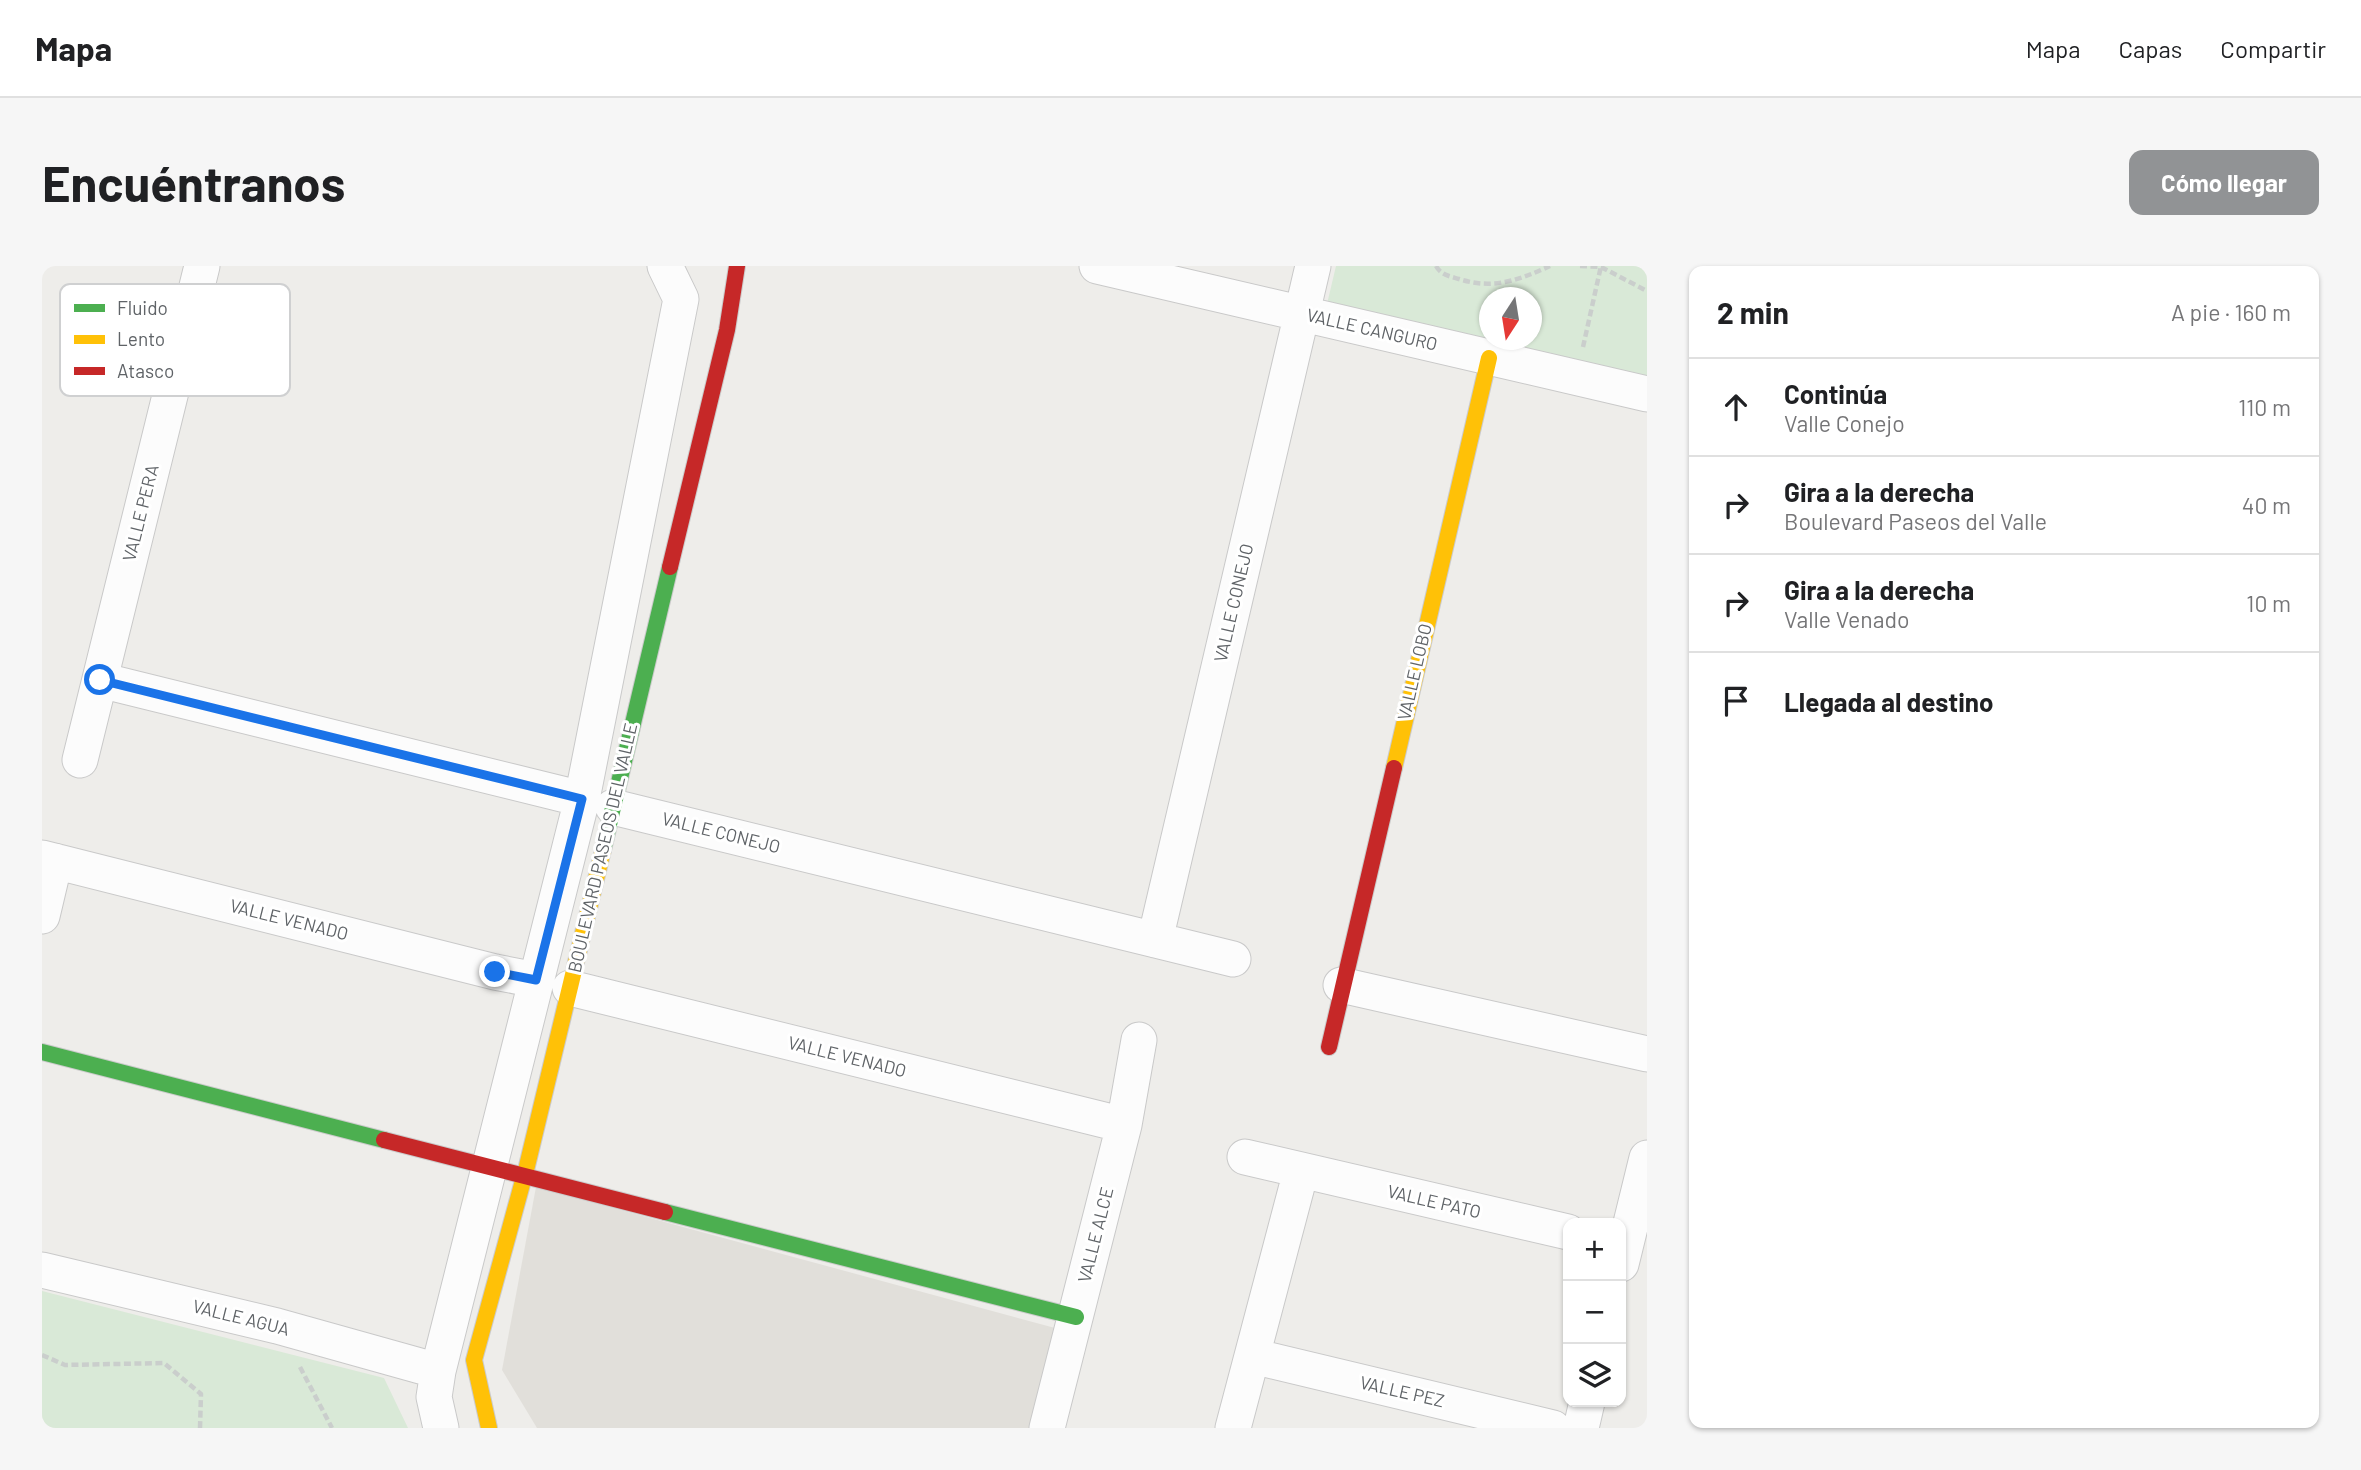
<!DOCTYPE html>
<html lang="es">
<head>
<meta charset="utf-8">
<style>
	body { margin:0; font-family:Barlow,sans-serif; background:#f6f6f6; color:#202124 }
	.controls { position:absolute; right:21px; bottom:21px; display:grid; overflow:hidden; border-radius:14px; box-shadow:0 2px 5px #0004 }
	.controls button { width:63px; height:63px; display:grid; place-items:center; padding:0; border:0; border-bottom:2px solid #e0e0e0; background:#fff; color:#202124; font:35px sans-serif }
	.compass { position:absolute; left:1437px; top:21px; width:63px; height:63px; border-radius:50%; background:#fff; box-shadow:0 2px 5px #0004; rotate:192deg }
	.stop { position:absolute; width:21px; height:21px; margin:-16px; border:5px solid #1a73e8; border-radius:50%; background:#fff }
	.stop.end { background:#1a73e8; border-color:#fff; box-shadow:0 2px 7px #0008 }
	.list { margin:0; padding:0; list-style:none }
	h2 { display:flex; justify-content:space-between; align-items:center; height:91px; margin:0; padding:0 28px; font-size:30px }
	h2 small { font-size:23px; font-weight:400; color:#757577 }
	.list li { display:grid; grid-template-columns:46px 1fr auto; gap:21px; align-items:center; box-sizing:border-box; height:98px; padding:0 28px; border-top:2px solid #e0e0e0 }
	.list b { display:block; font-size:26px; white-space:nowrap }
	.list p { margin:0; font-size:23px; white-space:nowrap; color:#757577 }
	.list em { font-size:23px; font-style:normal; color:#757577 }
	.icon { flex:none; width:38px; height:38px; fill:none; stroke:currentColor; stroke-width:2; stroke-linecap:round; stroke-linejoin:round }
	.map { position:relative; flex:none; width:1605px; height:1162px; overflow:hidden; border-radius:14px }
	header { display:flex; align-items:center; gap:42px; box-sizing:border-box; height:98px; padding:0 35px; background:#fff; border-bottom:2px solid #e0e0e0 }
	header strong { font-size:33px }
	nav { display:flex; gap:38px; margin-inline-start:auto; font-size:24px }
	.intro { display:flex; align-items:center; justify-content:space-between; box-sizing:border-box; height:168px; padding:0 42px }
	h1 { margin:0; font-size:49px }
	.button { padding:18px 32px; border-radius:14px; background:#919395; color:#fff; font-size:24px; font-weight:700 }
	main { display:flex; gap:42px; padding:0 42px }
	aside { flex:1; background:#fff; border-radius:14px; box-shadow:0 2px 5px #0004 }
	.map>svg:first-child { display:block }
	.education { fill:#e1dfda }
	.green { fill:#d9e9d7; fill-rule:evenodd }
	.lines { fill:none; stroke-linecap:round; stroke-linejoin:round }
	.street-casing { stroke:#c9c9c9; stroke-width:37 }
	.fast-casing { stroke:#cbcbcb; stroke-width:18 }
	.slow-casing { stroke:#cbcbcb; stroke-width:18 }
	.jam-casing { stroke:#cbcbcb; stroke-width:18 }
	.path { stroke:#cacecc; stroke-width:4.5; stroke-dasharray:7 3.5; stroke-linecap:butt }
	.street { stroke:#fcfcfc; stroke-width:35 }
	.fast { stroke:#4caf50; stroke-width:16 }
	.slow { stroke:#ffc107; stroke-width:16 }
	.jam { stroke:#c62828; stroke-width:16 }
	.route { stroke:#1a73e8; stroke-width:9 }
	.labels { text-anchor:middle; stroke-width:6; stroke-linejoin:round; paint-order:stroke }
	.street-label { font-size:18px; fill:#5f6367; stroke:#fff }
	.key { fill:#fff; stroke:#cfd0d1; stroke-width:2 }
	.key-label { font-size:19px; fill:#5f6367 }
</style>
</head>
<body>
<header>
<strong>Mapa</strong>
<nav><a>Mapa</a><a>Capas</a><a>Compartir</a></nav>
</header>
<div class="intro"><h1>Encuéntranos</h1><a class="button">Cómo llegar</a></div>
<main>
<div class="map">
<svg width="1605" height="1162" viewBox="0 0 1605 1162">
	<rect width="100%" height="100%" fill="#eeedea"/>
	<!-- education -->
	<path class="education" d="M494 921 1013 1062 990 1162H495L460 1104Z"/>
	<!-- green -->
	<path class="green" d="M1294 0H1605V117L1285 38ZM1448 32H1490V74H1448Z
		M0 1025 342 1112 366 1162H0Z"/>
	<g class="lines">
		<!-- street casing -->
		<g class="street-casing">
			<path id="street" d="M1055 0 1605 128
				M58 414 540 533
				M38 494 160 0
				M571 541 1191 693
				M0 592 453 706 494 714
				M0 650 13 595
				M1113 674 1271 0
				M1299 719 1605 788
				M528 722 1082 859
				M1203 891 1526 966
				M1579 998 1605 892
				M0 1004 235 1060 396 1105
				M1210 1090 1511 1162
				M399 1162 392 1131 396 1105 540 533 639 33 623 0
				M1005 1162 1082 859 1097 774
				M1191 1162 1259 905
				M1539 1162 1545 1136"/>
		</g>
		<!-- fast casing -->
		<g class="fast-casing">
			<path id="fast" d="M561 584 628 301
				M0 786 342 874
				M623 946 1034 1051"/>
		</g>
		<!-- slow casing -->
		<g class="slow-casing">
			<path id="slow" d="M1352 502 1447 92
				M447 1162 432 1094 485 900 561 584"/>
		</g>
		<!-- jam casing -->
		<g class="jam-casing">
			<path id="jam" d="M628 301 685 64 695 0
				M1287 781 1352 502
				M342 874 623 946"/>
		</g>
		<!-- path -->
		<path class="path" d="M1394 0C1399 9 1407 10 1417 13 1451 24 1477 14 1508 0
			M1538 0 1559 1 1605 25
			M1541 81 1559 0
			M0 1089 23 1099 122 1097 159 1128 158 1162
			M258 1101 290 1162"/>
		<!-- street -->
		<use href="#street" class="street"/>
		<!-- fast -->
		<use href="#fast" class="fast"/>
		<!-- slow -->
		<use href="#slow" class="slow"/>
		<!-- jam -->
		<use href="#jam" class="jam"/>
	</g>
	<g class="lines">
		<!-- route -->
		<path class="route" d="M58 414 540 533 494 714 453 706"/>
	</g>
	<g class="labels">
		<!-- street labels -->
		<g class="street-label">
			<text transform="translate(1330 64) rotate(13)" y="6">VALLE CANGURO</text>
			<text transform="translate(99 247) rotate(-76)" y="6">VALLE PERA</text>
			<text transform="translate(1192 337) rotate(-77)" y="6">VALLE CONEJO</text>
			<text transform="translate(1373 406) rotate(-77)" y="6">VALLE LOBO</text>
			<text transform="translate(679 567) rotate(14)" y="6">VALLE CONEJO</text>
			<text transform="translate(561 582) rotate(-77)" y="6">BOULEVARD PASEOS DEL VALLE</text>
			<text transform="translate(247 654) rotate(14)" y="6">VALLE VENADO</text>
			<text transform="translate(805 791) rotate(14)" y="6">VALLE VENADO</text>
			<text transform="translate(1392 936) rotate(13)" y="6">VALLE PATO</text>
			<text transform="translate(1054 969) rotate(-76)" y="6">VALLE ALCE</text>
			<text transform="translate(199 1052) rotate(14)" y="6">VALLE AGUA</text>
			<text transform="translate(1360 1126) rotate(13)" y="6">VALLE PEZ</text>
		</g>
	</g>
	<!-- legend -->
	<rect x="18" y="18" width="230" height="112" rx="10" class="key"/>
	<rect x="32" y="38" width="31" height="8" fill="#4caf50"/>
	<rect x="32" y="69" width="31" height="9" fill="#ffc107"/>
	<rect x="32" y="101" width="31" height="8" fill="#c62828"/>
	<g class="key-label">
		<text x="75" y="49">Fluido</text>
		<text x="75" y="80">Lento</text>
		<text x="75" y="112">Atasco</text>
	</g>
</svg>
<div class="controls">
<button>+</button>
<button>−</button>
<button><svg class="icon" aria-label="layers" viewBox="0 0 24 24"><path d="M12 4l9 5-9 5-9-5zM3 14l9 5 9-5"/></svg></button>
</div>
<svg class="compass" viewBox="-18 -18 36 36"><path d="M0-13l5 13h-10z" fill="#e53935"/><path d="M0 13l5-13h-10z" fill="#757577"/></svg>
<div class="stop" style="left:58px;top:414px"></div>
<div class="stop end" style="left:453px;top:706px"></div>
</div>
<aside>
<h2>2 min<small>A pie · 160 m</small></h2>
<ul class="list">
<li><svg class="icon" aria-label="ahead" viewBox="0 0 24 24"><path d="M12 20V5M6 11l6-6 6 6"/></svg><div><b>Continúa</b><p>Valle Conejo</p></div><em>110 m</em></li>
<li><svg class="icon" aria-label="right" viewBox="0 0 24 24"><path d="M7 20v-9h11M14 6l5 5-5 5"/></svg><div><b>Gira a la derecha</b><p>Boulevard Paseos del Valle</p></div><em>40 m</em></li>
<li><svg class="icon" aria-label="right" viewBox="0 0 24 24"><path d="M7 20v-9h11M14 6l5 5-5 5"/></svg><div><b>Gira a la derecha</b><p>Valle Venado</p></div><em>10 m</em></li>
<li><svg class="icon" aria-label="arrive" viewBox="0 0 24 24"><path d="M6 21V4h12l-3 4 3 4H6"/></svg><div><b>Llegada al destino</b></div></li>
</ul>
</aside>
</main>
</body>
</html>
